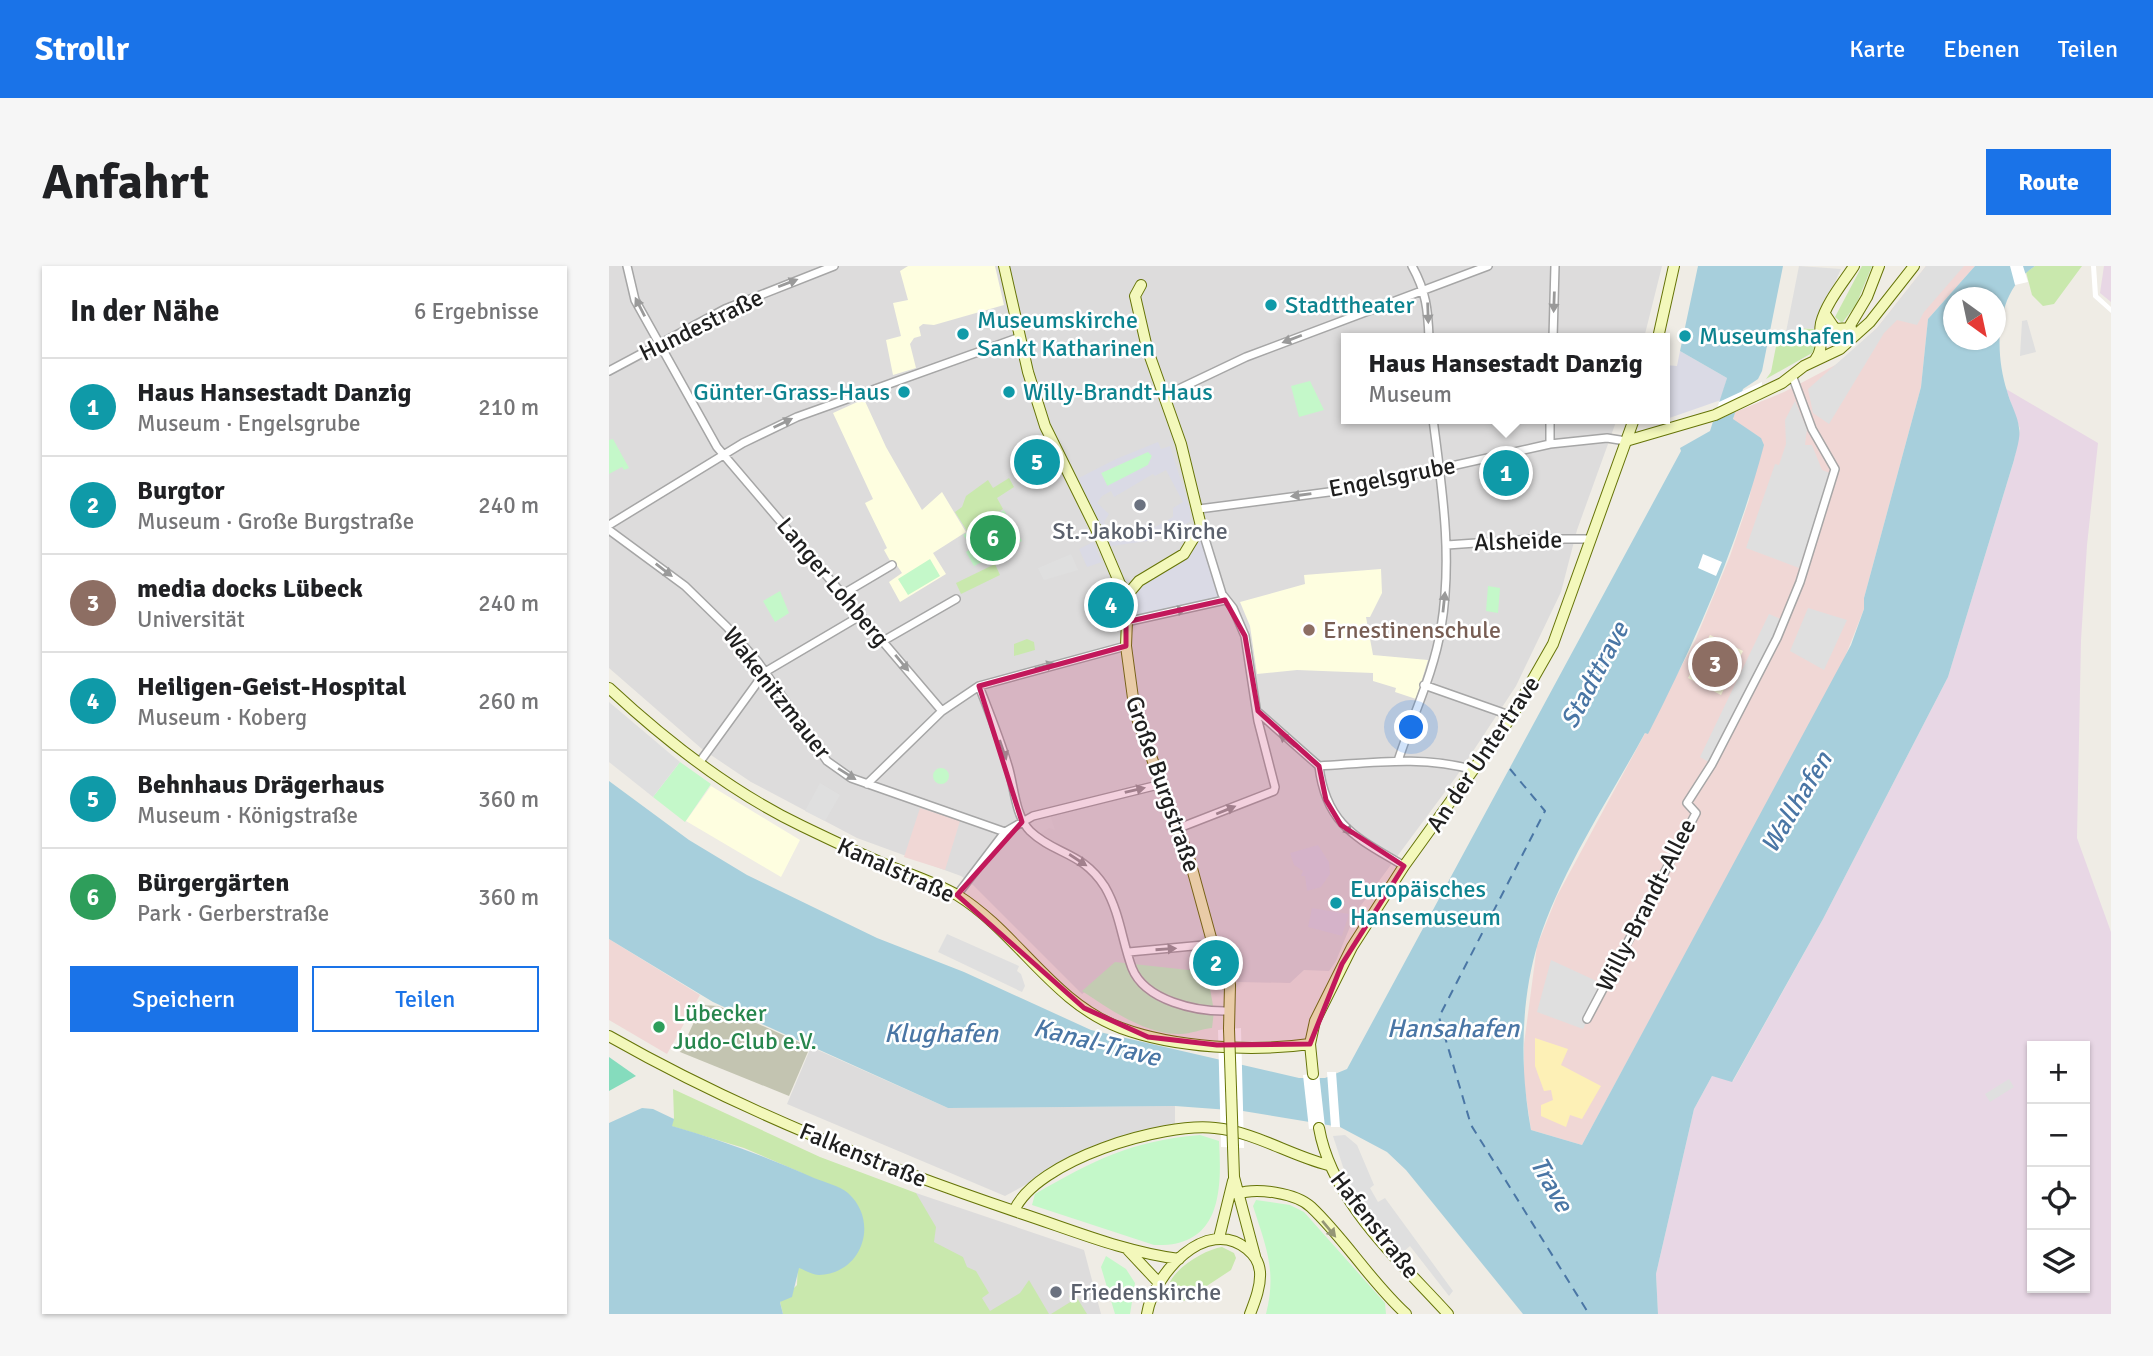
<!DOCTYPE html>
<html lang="de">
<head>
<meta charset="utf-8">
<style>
	body { margin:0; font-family:Signika,sans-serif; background:#f6f6f6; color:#202124 }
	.controls { position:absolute; right:21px; bottom:21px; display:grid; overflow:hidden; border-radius:0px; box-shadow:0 2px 5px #0004 }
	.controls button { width:63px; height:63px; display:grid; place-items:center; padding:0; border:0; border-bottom:2px solid #e0e0e0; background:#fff; color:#202124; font:35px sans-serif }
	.compass { position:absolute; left:1334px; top:21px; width:63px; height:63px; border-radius:50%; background:#fff; box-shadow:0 2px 5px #0004; rotate:147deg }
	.you { position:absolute; left:803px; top:462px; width:24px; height:24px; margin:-18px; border:5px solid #fff; border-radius:50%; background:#1a73e8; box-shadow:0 0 0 10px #1a73e833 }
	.badge { display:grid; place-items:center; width:46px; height:46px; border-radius:50%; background:#1a73e8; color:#fff; font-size:23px; font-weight:700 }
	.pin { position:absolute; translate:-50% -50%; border:4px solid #fff; box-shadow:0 2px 7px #0006 }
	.popup { position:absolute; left:732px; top:67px; width:329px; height:91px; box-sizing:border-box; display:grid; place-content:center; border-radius:0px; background:#fff; filter:drop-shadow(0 2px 5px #0005); font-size:23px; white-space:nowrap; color:#757577 }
	.popup b { font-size:26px; color:#202124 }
	.popup::after { content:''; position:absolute; left:50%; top:100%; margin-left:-14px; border:14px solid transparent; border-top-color:#fff }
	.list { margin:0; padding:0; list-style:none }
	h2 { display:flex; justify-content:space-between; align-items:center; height:91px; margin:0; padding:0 28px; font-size:30px }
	h2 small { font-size:23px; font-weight:400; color:#757577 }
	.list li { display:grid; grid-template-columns:46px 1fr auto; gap:21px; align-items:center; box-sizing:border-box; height:98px; padding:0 28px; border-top:2px solid #e0e0e0 }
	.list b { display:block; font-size:26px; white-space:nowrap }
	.list p { margin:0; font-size:23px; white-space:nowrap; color:#757577 }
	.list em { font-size:23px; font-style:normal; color:#757577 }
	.actions { display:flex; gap:14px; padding:21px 28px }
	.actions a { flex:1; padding:16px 0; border:2px solid #1a73e8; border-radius:0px; text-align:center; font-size:24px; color:#1a73e8 }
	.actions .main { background:#1a73e8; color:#fff }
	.icon { flex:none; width:38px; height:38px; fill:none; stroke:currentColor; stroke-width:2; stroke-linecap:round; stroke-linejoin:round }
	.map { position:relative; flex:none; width:1502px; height:1048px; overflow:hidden; border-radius:0px }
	header { display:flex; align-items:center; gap:42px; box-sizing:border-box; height:98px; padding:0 35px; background:#1a73e8; color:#fff }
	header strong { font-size:33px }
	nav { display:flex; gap:38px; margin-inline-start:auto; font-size:24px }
	.intro { display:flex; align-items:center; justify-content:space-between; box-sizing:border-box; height:168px; padding:0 42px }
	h1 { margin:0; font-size:49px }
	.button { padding:18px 32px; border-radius:0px; background:#1a73e8; color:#fff; font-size:24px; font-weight:700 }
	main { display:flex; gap:42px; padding:0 42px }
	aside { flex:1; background:#fff; border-radius:0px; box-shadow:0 2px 5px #0004 }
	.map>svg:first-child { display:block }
	.residential { fill:#dddcdc }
	.commercial { fill:#f0d7d5 }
	.industrial { fill:#e8d7e5; fill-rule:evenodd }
	.education { fill:#fefee0 }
	.construction { fill:#c3c4b1 }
	.grass { fill:#c9e8ad }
	.sand { fill:#fdf0b6 }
	.park { fill:#c4f8c9 }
	.pitch { fill:#85dcbd }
	.parking { fill:#dfdfdf }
	.plaza { fill:#dadae5; fill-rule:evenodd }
	.water { fill:#a7cfdc; fill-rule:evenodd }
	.pier { fill:#fff }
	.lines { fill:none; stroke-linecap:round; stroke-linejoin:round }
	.ferry { stroke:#4a76a5; stroke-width:2; stroke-dasharray:9 7; stroke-linecap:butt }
	.secondary-tunnel { stroke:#c5c3bd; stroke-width:10; stroke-dasharray:10 5; stroke-linecap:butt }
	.street-casing { stroke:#a6a6a6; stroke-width:10 }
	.secondary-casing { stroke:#667408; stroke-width:12 }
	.street { stroke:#fff; stroke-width:7 }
	.secondary { stroke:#f3f8bb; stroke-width:10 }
	.secondary-bridge-casing { stroke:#667408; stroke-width:12; stroke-linecap:butt }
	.secondary-bridge { stroke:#f3f8bb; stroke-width:10 }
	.oneway { fill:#9a9a9a }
	.oneway2 { fill:#949675 }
	.marked { fill:#c2185b; fill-opacity:0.2; stroke:#c2185b; stroke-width:5; stroke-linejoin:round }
	.culture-dot { fill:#0f9aa8; stroke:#fff; stroke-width:2.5 }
	.worship-dot { fill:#6b7280; stroke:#fff; stroke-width:2.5 }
	.education-dot { fill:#8d6e63; stroke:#fff; stroke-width:2.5 }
	.leisure-dot { fill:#2e9e5b; stroke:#fff; stroke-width:2.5 }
	.labels { text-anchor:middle; stroke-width:5; stroke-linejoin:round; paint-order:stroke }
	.culture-label { font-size:24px; fill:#0d838f; stroke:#fff; text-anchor:start }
	.street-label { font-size:24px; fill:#1f1f1f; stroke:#fff }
	.worship-label { font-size:24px; fill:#5b616d; stroke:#fff }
	.education-label { font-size:24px; fill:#785e54; stroke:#fff; text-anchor:start }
	.leisure-label { font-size:24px; fill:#27864d; stroke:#fff; text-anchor:start }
	.water-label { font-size:26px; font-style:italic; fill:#4a76a5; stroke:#fff }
</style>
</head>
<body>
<header>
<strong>Strollr</strong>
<nav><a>Karte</a><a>Ebenen</a><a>Teilen</a></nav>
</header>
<div class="intro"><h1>Anfahrt</h1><a class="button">Route</a></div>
<main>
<aside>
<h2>In der Nähe<small>6 Ergebnisse</small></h2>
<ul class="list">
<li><span class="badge" style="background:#0f9aa8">1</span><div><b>Haus Hansestadt Danzig</b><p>Museum · Engelsgrube</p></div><em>210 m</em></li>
<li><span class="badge" style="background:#0f9aa8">2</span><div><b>Burgtor</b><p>Museum · Große Burgstraße</p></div><em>240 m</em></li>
<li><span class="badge" style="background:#8d6e63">3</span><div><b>media docks Lübeck</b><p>Universität</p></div><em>240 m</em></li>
<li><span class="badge" style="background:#0f9aa8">4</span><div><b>Heiligen-Geist-Hospital</b><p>Museum · Koberg</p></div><em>260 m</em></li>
<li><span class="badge" style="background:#0f9aa8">5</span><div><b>Behnhaus Drägerhaus</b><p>Museum · Königstraße</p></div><em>360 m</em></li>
<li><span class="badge" style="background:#2e9e5b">6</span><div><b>Bürgergärten</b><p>Park · Gerberstraße</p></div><em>360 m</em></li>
</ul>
<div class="actions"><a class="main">Speichern</a><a>Teilen</a></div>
</aside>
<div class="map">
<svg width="1502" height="1048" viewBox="0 0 1502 1048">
	<rect width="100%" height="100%" fill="#efece5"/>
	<!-- residential -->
	<path class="residential" d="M0 0H1053L1035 72H738V153H1008L968 264 952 326 907 420 847 511 747 646 727 695 720 705 695 704 681 717 628 716 508 704 473 728 364 619 352 610 248 572 142 516 93 483 0 402Z
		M202 781 339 842 566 840V858L493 877 396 930 178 838Z
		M307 927 475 984 492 1048H174L256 996Z"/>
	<!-- commercial -->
	<path class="commercial" d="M1317 0H1366L1319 53 1312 121 1255 332V343L1232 401 973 879 922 864 915 816V778L928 680 948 630 1086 375 1121 290 1140 234 1152 172 1124 154 1126 146 1175 126 1232 96 1268 62Z
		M311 542 351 555 336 604 295 591Z
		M0 673 91 729 58 788 0 754Z"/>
	<!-- industrial -->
	<path class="industrial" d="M1495 0H1502V36L1491 27Z
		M1397 123 1489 177 1478 279 1472 374 1468 572 1502 666V1048H1049L1047 1008 1085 843 1103 810 1124 815 1214 653 1339 411 1405 194 1411 163ZM1423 780H1476V1022H1423Z"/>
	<!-- education -->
	<path class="education" d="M299 0H386L395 39 325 59 314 58 310 61 312 70 305 72 301 78 307 102 284 109 277 74 292 70 284 37 299 34 291 5Z
		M255 133 277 181 313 244 333 226 357 266 324 287 337 308 291 336 280 316 293 307 287 298 284 300 275 284 278 282 256 237 264 233 224 147Z
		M772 303 773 327 761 351H757L764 389 819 394 807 433 786 426 787 422 764 415V407L688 404 648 408 641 360 631 336 696 318 695 309Z
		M1101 369 1134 385 1112 429 1079 412Z
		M102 520 191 574 172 611 77 555Z"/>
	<!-- construction -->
	<path class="construction" d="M93 739 109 740 201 781 180 830 71 786Z"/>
	<!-- grass -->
	<path class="grass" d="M1253 0H1263L1247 39 1233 57 1226 51Z
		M1426 0H1495H1473L1445 38 1434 40 1423 29 1417 6Z
		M1191 62 1205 63 1208 78 1203 87 1157 113 1162 106 1170 65 1189 68Z
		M400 212 405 221 388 232 394 243 358 265 346 246 353 241 357 230 379 214 384 222Z
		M386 298 391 309 352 328 347 317Z
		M418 373 425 376 426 384 405 390V378Z
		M64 823 211 891 307 927 327 961 325 976 354 991 358 1001 367 1005 380 1027 373 1032 381 1045 411 1027 420 1014 440 1048H174L171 1036 188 1019 193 907 135 882 62 860 65 852Z
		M613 981 625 987 627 992 622 1004 575 1035 563 1033 558 1028C557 1006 594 984 613 981Z
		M465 1027 478 1048H442L463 1035 460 1030Z"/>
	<!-- sand -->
	<path class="sand" d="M926 772 959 783 952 799 992 820 973 853 961 849 957 861 932 850V839L944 834 942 824 935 825 926 800Z"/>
	<!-- park -->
	<path class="park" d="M701 115 715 144 690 151 682 120Z
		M4 173 20 202 15 204 13 201 0 208V174Z
		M540 185 543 190 539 199 499 221 492 207Z
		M395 244 413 275 365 300 357 286 363 282 354 269Z
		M321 293 331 310 299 329 289 313Z
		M879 320 891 322 889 347 877 345Z
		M171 325 180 347 166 356 154 335Z
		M71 496 102 518 76 556 44 531Z
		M324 510a8 8 0 1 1 16 0a8 8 0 1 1-16 0Z
		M506 696 598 706 605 745 603 762C593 763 581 768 572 768 537 769 500 743 473 725Z
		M591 869 610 875C613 925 612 982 545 979L423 939 426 928C485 894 522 875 591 869Z
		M647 934 681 939 695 946 776 1037 777 1048H657C668 1005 657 981 644 940Z
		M497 990 517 1003 526 1017 521 1048H506L492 1001Z"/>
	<!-- pitch -->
	<path class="pitch" d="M0 791 27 810 0 825Z"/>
	<!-- parking -->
	<path class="parking" d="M1190 0 1232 3 1205 63 1191 62 1190 68 1177 66Z
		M1317 0H1355L1315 46 1308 59 1288 54 1275 67 1220 158 1204 147 1199 123 1268 62Z
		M1418 54 1427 86 1411 90 1413 55Z
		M1186 135 1198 163 1196 179H1203L1213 204 1221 207 1190 302 1137 282 1166 198 1170 199 1177 178 1176 154Z
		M462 288 469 304 435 314 429 302Z
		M1199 342 1238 354 1215 404 1181 385Z
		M1160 348 1176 355 1103 498 1091 491Z
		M0 436 71 496 44 531 0 496Z
		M211 517 231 529 216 555 196 545Z
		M441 548 446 564 440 562 431 568 420 556Z
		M338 668 410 700 408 705 412 708 416 720 413 726 329 686Z
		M942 694 996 719 974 763 928 746Z
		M1400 813 1405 821 1381 836 1376 828Z
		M736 869 748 879 765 919 761 922 769 936 776 932 844 1025 840 1030 801 980 794 986 790 982 745 925 735 904 724 870Z"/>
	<!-- plaza -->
	<path class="plaza" d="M1071 85 1118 112 1112 134 1046 157H1043L1039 153H1056V99L1068 100Z
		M549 176 552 183 561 180 581 243V256L538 275 495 281 462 216 507 193ZM539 186 543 190 539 199 498 220 492 207ZM557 204 574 236 564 242V251L546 261 542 255 513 271 508 268V262H499L495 256 500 248 488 237 493 230 502 225 505 231 544 208 546 210Z
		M592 260 616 334 517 356 519 328 568 294Z
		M484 276 493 296 478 301 470 283Z
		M709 579 720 596 721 608 712 621 698 625 696 610H692L694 605 685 599 681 587Z
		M703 642 740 648 733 670 699 661Z"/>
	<!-- water -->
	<path class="water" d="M1089 0H1174L1153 105 1149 113 1134 123 1124 153 1152 172 1155 179C1128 281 1087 374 1039 468L1036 467C999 535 953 603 929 677 911 736 911 804 922 864L973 879 1242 379 1255 343V332L1312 121 1319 53 1366 0H1426C1386 25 1385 84 1398 125 1401 137 1409 150 1410 162 1412 171 1407 185 1405 194L1339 411 1214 653 1123 816 1103 810 1085 843 1047 1008 1049 1048H914L797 904 778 886 731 861 634 845 566 840 339 842 104 736 0 673V515L80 574 138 609 268 672 355 706 482 764 690 812H716L738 803 1072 185 1071 182 1101 165 1118 112 1071 85ZM1344 32H1386V74H1344Z
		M33 842 44 843 65 853 63 860C112 874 158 891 205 912 215 916 231 920 239 927 271 956 253 1008 210 1009 203 1009 196 1004 190 1002L183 1031 171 1036 174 1048H0V857Z"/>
	<!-- pier -->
	<path class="pier" d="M1401 0H1414L1419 16 1406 19Z
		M1482 0H1487L1489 29 1502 41V47L1484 31Z
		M1153 116 1151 135 1104 156 1110 136Z
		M1094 288 1113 296 1107 310 1089 302Z
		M632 762 635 882 612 881 609 764Z
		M718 806H727L731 861H722Z
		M710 807 716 861 700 863 694 809Z"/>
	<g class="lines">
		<!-- ferry -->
		<path class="ferry" d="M901 503 936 545 830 751 862 859 980 1048"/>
		<!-- secondary-tunnel -->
		<path class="secondary-tunnel" d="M613 686 618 702"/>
		<!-- street casing -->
		<g class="street-casing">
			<path id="street" d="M18 0 26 34 108 181 333 445
				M803 0C817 25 819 44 820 72
				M944 72 946 0
				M0 105 116 43 225 0
				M555 130 637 91 879 0
				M941 178V153
				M590 243 735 224 941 178 998 172 1017 175
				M0 259 134 177 188 151 411 71
				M0 264 76 320 118 361 149 396 218 495 242 512 396 566
				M838 279 923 273H981
				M234 328 283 299
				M517 356 616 334
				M274 375 347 333
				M815 419 903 450
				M370 420C380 446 391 473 399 500 405 519 406 550 421 565 446 589 473 585 496 621 511 647 513 675 523 702 536 735 588 746 620 745
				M650 447 710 500C762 497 814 489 865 504
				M789 495C803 451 825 407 832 362 844 291 833 223 824 153
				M90 497 156 406 251 350
				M710 500C717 560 749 572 795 600
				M258 518 333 445 370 420 517 380
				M570 562 665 525 666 521 649 455 636 370 624 342 613 328 592 260
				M348 629 396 566 424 550 553 518
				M520 686 605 678
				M978 753 1087 547 1078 537 1103 498 1168 372 1191 316 1226 203 1203 163 1183 109"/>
		</g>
		<!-- secondary casing -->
		<g class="secondary-casing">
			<path id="secondary" d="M395 0 419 106 436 160 491 271 511 318 519 328
				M532 19 526 30 538 82 572 178 592 260 575 288 530 315 519 328 517 380 526 447 581 595 607 690
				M1216 48 1226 63 1242 62
				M1049 72 1065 0
				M1230 78 1258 31 1270 0
				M1206 94C1216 81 1209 72 1212 57 1217 37 1234 17 1245 0
				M1017 175 1106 149 1173 117 1195 100 1231 83 1261 56 1305 0
				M0 422C57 475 122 526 193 560 222 574 251 588 280 600 303 609 327 617 348 629 408 666 444 737 512 762 566 782 644 786 701 778
				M618 702 621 719 620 763
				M0 770C130 844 269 899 411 947 463 964 515 986 570 993
				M704 808 701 778 706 755 743 681 795 600 903 450 944 378 1025 153
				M710 862C723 936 790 994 839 1048
				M624 881 625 911 646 990
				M628 928C647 921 687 927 702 941 736 973 761 1015 797 1048
				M405 945C427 894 554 856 606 862 646 866 680 889 719 899
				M610 972 624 915
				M519 984 549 1016
				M538 1048C544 1009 597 949 638 983 645 989 650 995 651 1006 652 1020 646 1035 641 1048"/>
		</g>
		<!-- street -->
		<use href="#street" class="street"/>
		<!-- secondary -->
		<use href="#secondary" class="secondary"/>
		<!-- secondary-bridge casing -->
		<g class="secondary-bridge-casing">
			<path id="secondary-bridge" d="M620 763 624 881"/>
		</g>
		<!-- secondary-bridge -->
		<use href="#secondary-bridge" class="secondary-bridge"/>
	</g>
	<!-- one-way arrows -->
	<defs><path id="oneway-solid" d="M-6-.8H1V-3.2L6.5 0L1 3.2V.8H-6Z" transform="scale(1.75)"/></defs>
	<g class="oneway">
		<use href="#oneway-solid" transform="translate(179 17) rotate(-21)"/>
		<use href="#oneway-solid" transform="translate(945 36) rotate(92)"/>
		<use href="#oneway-solid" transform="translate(31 41) rotate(-117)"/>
		<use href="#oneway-solid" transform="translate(819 47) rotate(88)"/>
		<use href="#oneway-solid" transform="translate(683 73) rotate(159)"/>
		<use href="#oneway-solid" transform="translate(174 157) rotate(-26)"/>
		<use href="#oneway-solid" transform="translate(692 229) rotate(172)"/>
		<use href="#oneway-solid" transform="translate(55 304) rotate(38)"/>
		<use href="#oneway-solid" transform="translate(835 336) rotate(-84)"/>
		<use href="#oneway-solid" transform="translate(567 345) rotate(-12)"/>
		<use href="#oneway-solid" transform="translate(293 397) rotate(50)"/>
		<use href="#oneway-solid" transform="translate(436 400) rotate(-14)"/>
		<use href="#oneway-solid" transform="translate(678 474) rotate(-141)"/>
		<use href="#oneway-solid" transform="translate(394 484) rotate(71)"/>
		<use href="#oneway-solid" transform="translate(238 508) rotate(32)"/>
		<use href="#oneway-solid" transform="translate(526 524) rotate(-13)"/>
		<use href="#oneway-solid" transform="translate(617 544) rotate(-22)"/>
		<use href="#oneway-solid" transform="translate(736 561) rotate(46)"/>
		<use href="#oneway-solid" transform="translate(469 594) rotate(33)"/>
		<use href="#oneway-solid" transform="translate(557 683) rotate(-4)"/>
	</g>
	<use class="oneway2" href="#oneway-solid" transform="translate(720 963) rotate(50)"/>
	<!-- marked area -->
	<path class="marked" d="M616 334 636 370 649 445 710 500 717 534 732 559 795 600 733 698 701 778 608 779 539 771 475 742 348 629 413 556 370 420 517 380V356Z"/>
	<!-- markers -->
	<g class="culture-dot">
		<circle cx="662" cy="39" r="7"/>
		<circle cx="354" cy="68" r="7"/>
		<circle cx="1076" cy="70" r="7"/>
		<circle cx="295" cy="126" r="7"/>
		<circle cx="400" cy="126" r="7"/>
		<circle cx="727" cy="637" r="7"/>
	</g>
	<g class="worship-dot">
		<circle cx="531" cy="239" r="7"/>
		<circle cx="447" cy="1026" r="7"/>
	</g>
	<circle class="education-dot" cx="700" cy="364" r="7"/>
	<circle class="leisure-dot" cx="50" cy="761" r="7"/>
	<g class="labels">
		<!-- culture labels -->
		<g class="culture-label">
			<text x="676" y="47">Stadttheater</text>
			<text x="368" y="62">Museumskirche<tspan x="368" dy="28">Sankt Katharinen</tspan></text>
			<text x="1090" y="78">Museumshafen</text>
			<text x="281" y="134" text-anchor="end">Günter-Grass-Haus</text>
			<text x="414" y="134">Willy-Brandt-Haus</text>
			<text x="741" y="631">Europäisches<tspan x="741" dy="28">Hansemuseum</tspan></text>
		</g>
		<!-- street labels -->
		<g class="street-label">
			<text transform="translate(92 59) rotate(-26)" y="8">Hundestraße</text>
			<text transform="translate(783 211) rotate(-11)" y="8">Engelsgrube</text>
			<text transform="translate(909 275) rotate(-2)" y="8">Alsheide</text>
			<text transform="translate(224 316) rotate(50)" y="8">Langer Lohberg</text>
			<text transform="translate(168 427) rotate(52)" y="8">Wakenitzmauer</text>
			<text transform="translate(874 488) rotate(-56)" y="8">An der Untertrave</text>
			<text transform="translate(554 518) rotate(71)" y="8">Große Burgstraße</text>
			<text transform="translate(287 604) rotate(24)" y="8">Kanalstraße</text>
			<text transform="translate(1037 639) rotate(-63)" y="8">Willy-Brandt-Allee</text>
			<text transform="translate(254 889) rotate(22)" y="8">Falkenstraße</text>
			<text transform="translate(766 959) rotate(52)" y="8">Hafenstraße</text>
		</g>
		<!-- worship labels -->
		<g class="worship-label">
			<text x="531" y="273">St.-Jakobi-Kirche</text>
			<text x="461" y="1034" text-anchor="start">Friedenskirche</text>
		</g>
		<!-- education labels -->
		<g class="education-label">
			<text x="714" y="372">Ernestinenschule</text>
		</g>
		<!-- leisure labels -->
		<g class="leisure-label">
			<text x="64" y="755">Lübecker<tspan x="64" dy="28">Judo-Club e.V.</tspan></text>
		</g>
		<!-- water labels -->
		<g class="water-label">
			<text transform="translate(985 409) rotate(-62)" y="9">Stadttrave</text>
			<text transform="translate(1187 536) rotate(-59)" y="9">Wallhafen</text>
			<text x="844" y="771">Hansahafen</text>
			<text x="332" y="776">Klughafen</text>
			<text transform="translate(488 776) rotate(14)" y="9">Kanal-Trave</text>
			<text transform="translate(943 918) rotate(60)" y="9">Trave</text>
		</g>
	</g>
</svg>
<div class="controls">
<button>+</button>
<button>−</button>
<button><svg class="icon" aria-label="locate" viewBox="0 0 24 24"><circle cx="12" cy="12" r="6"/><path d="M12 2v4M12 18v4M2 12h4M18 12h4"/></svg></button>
<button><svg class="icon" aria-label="layers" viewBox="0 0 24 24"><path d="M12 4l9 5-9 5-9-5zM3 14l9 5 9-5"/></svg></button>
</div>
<svg class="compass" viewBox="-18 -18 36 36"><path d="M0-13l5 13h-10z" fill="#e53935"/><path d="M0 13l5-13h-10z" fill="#757577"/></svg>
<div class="you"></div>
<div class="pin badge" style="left:897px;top:207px;background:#0f9aa8">1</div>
<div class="popup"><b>Haus Hansestadt Danzig</b>Museum</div>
<div class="pin badge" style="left:607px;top:697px;background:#0f9aa8">2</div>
<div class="pin badge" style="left:1106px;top:398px;background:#8d6e63">3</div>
<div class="pin badge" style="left:502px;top:339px;background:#0f9aa8">4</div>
<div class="pin badge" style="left:428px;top:196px;background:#0f9aa8">5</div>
<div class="pin badge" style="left:384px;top:272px;background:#2e9e5b">6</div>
</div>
</main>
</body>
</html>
